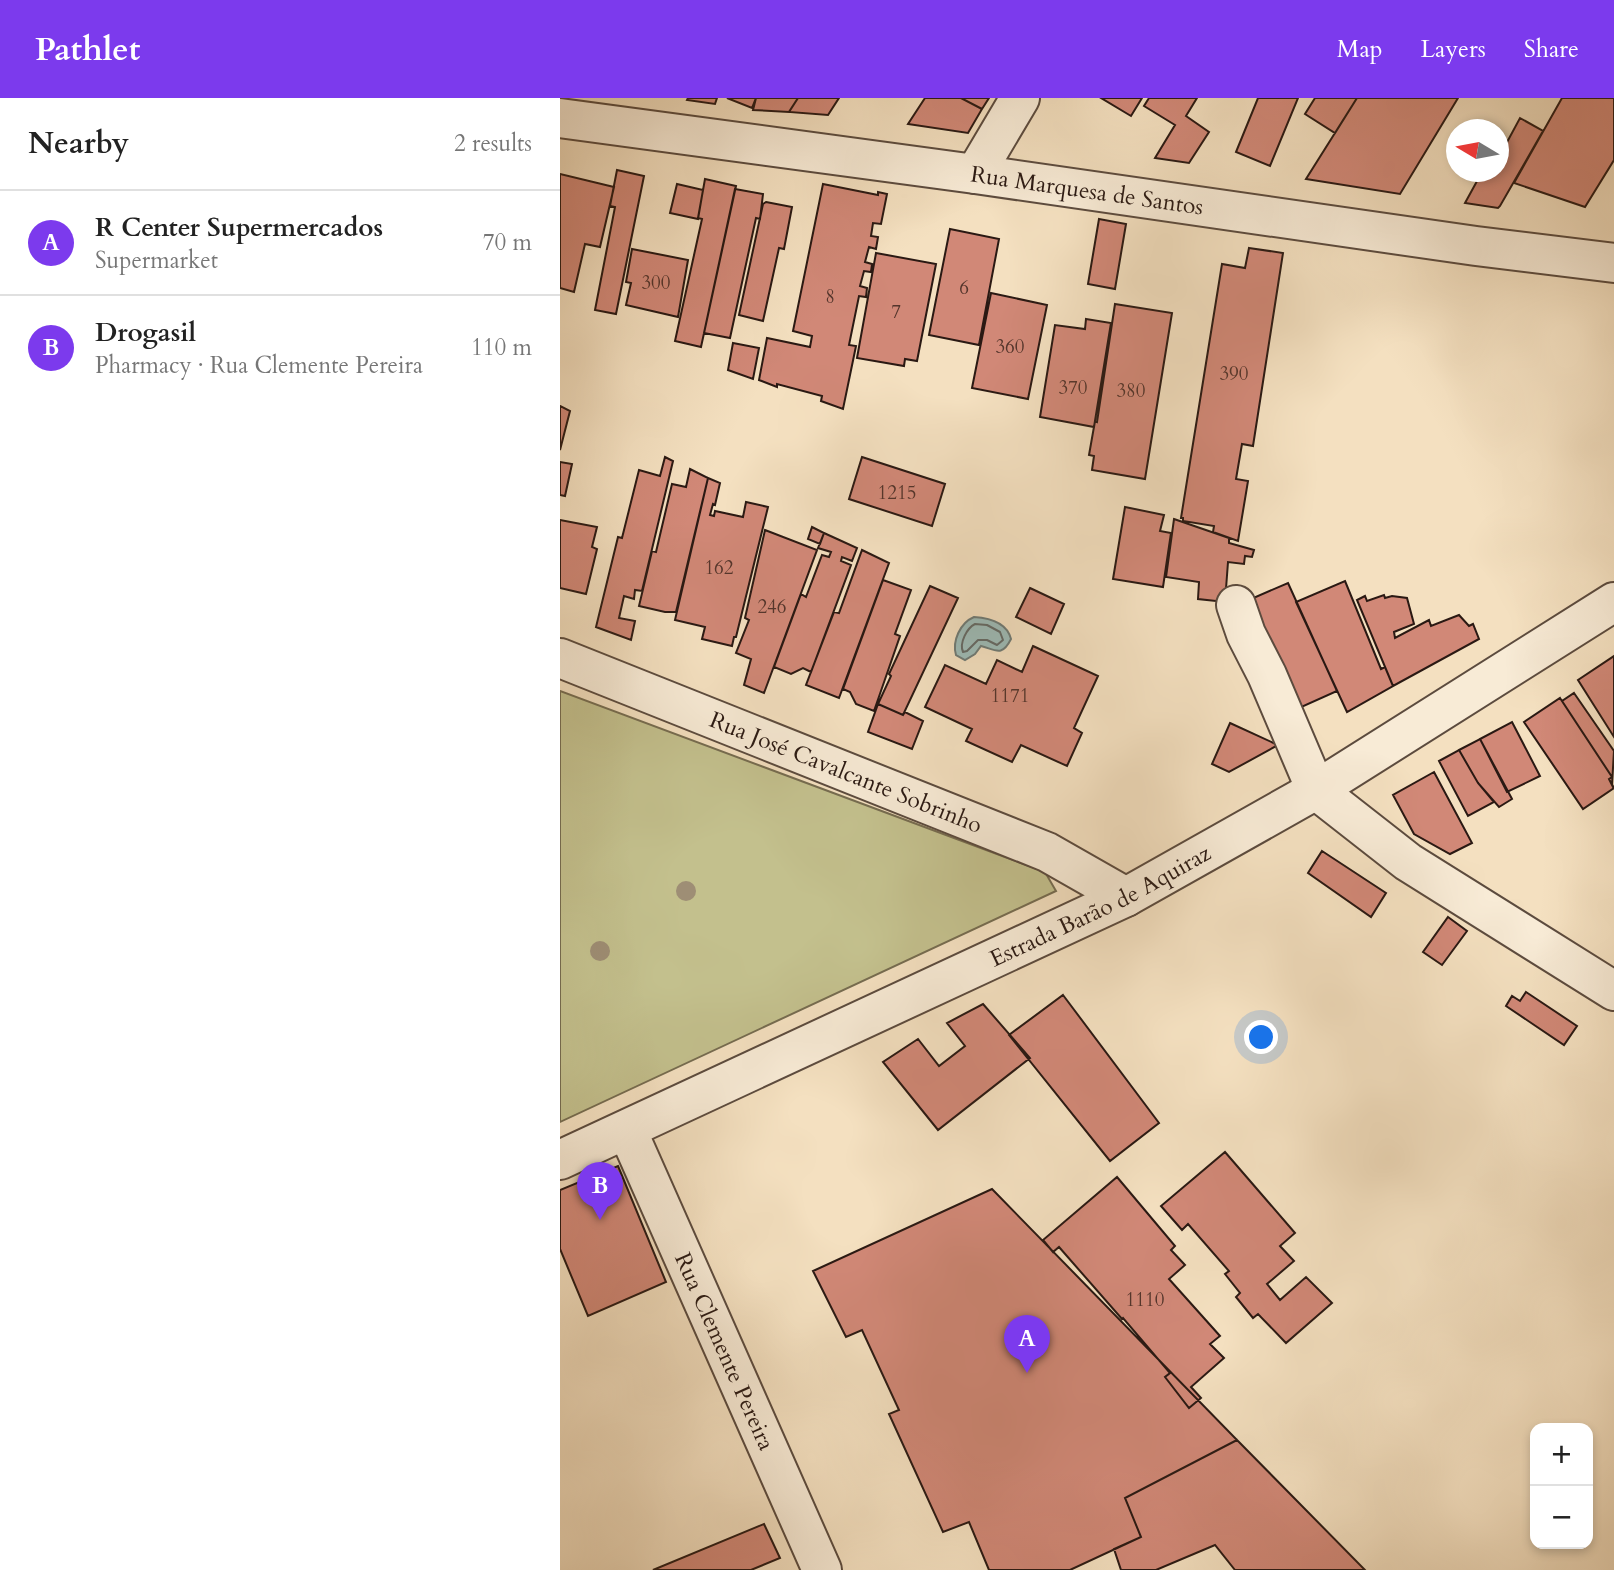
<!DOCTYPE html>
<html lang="en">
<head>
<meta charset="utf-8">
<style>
	body { margin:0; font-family:Cardo,serif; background:#f2f2f2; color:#222 }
	.controls { position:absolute; right:21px; bottom:21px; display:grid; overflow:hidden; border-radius:14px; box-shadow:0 4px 10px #0003 }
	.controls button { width:63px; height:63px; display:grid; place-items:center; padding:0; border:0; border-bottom:2px solid #e0e0e0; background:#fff; color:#222; font:35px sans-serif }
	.compass { position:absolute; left:886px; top:21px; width:63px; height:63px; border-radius:50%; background:#fff; box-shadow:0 4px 10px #0003; rotate:280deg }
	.you { position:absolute; left:702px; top:940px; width:24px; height:24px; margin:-18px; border:5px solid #fff; border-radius:50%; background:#1a73e8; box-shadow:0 0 0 10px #1a73e833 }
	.badge { display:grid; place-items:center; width:46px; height:46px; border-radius:50%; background:#7c3aed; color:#fff; font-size:23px; font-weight:700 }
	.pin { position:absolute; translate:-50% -58px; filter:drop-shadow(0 2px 4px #0008) }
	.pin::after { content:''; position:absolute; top:37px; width:24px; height:21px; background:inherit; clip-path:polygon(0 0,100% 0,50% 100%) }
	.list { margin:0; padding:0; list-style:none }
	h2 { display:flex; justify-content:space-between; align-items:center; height:91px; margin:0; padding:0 28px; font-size:30px }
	h2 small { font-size:23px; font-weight:400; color:#767676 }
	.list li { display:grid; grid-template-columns:46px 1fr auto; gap:21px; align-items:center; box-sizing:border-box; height:105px; padding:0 28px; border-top:2px solid #e0e0e0 }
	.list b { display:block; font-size:26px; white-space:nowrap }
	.list p { margin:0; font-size:23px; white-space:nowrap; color:#767676 }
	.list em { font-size:23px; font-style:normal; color:#767676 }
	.map { position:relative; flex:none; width:1054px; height:1472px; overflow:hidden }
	header { display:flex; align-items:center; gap:42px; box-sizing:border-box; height:98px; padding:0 35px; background:#7c3aed; color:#fff }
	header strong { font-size:33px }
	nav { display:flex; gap:38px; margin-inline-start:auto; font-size:24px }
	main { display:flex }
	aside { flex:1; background:#fff }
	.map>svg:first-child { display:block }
	.green { fill:#c3c08d; stroke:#766c50; stroke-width:2 }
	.water { fill:#9dbcb8; stroke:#6f7b76; stroke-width:2 }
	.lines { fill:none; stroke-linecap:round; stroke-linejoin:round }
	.shore { stroke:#646a66; stroke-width:2 }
	.building { fill:#d18877; stroke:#2a1913; stroke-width:2 }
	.minor-casing { stroke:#5c4b3e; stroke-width:42 }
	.minor { stroke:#f8ebd6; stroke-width:38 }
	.tree { fill:#9e8e75 }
	.labels { text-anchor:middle; stroke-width:6; stroke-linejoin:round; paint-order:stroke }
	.number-label { font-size:19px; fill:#54352c }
	.street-label { font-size:23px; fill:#2a1913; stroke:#f8ebd6 }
</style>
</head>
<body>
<header>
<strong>Pathlet</strong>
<nav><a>Map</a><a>Layers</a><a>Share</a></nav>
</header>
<main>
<aside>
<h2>Nearby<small>2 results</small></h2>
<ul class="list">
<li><span class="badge">A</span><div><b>R Center Supermercados</b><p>Supermarket</p></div><em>70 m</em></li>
<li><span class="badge">B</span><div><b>Drogasil</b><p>Pharmacy · Rua Clemente Pereira</p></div><em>110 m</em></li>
</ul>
</aside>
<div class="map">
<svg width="1054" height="1472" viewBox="0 0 1054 1472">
	<rect width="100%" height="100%" fill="#f4e0c0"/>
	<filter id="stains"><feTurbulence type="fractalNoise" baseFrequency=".00286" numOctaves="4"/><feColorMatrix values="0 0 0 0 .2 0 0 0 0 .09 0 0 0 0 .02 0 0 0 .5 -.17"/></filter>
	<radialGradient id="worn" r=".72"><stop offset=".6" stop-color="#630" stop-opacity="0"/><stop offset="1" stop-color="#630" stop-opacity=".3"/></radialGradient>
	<!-- green -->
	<path class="green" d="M0 593 485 774 496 793 0 1024Z"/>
	<!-- water -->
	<path class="water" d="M414 519C429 520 447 525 451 541 442 559 436 552 421 548L415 556 405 562 396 557C392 543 400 525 414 519Z"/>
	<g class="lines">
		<!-- shore -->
		<path class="shore" d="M415 526 427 527 440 534 443 542 437 547 427 542H418L407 553 403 554C399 545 407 530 415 526Z"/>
	</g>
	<!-- building -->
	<path class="building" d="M128 0H157L155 6 127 2Z
		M167 0H196L192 10Z
		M196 0H238L229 14 193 12Z
		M238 0H279L268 17 229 14Z
		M365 0H401L422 11 408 35 348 26Z
		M401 0H429L422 11Z
		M541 0H582L571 18Z
		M589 0H637L626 18 649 34 629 65 595 60 615 27 584 8Z
		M698 0H738L710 68 676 54Z
		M755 0H797L775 35 745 16Z
		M797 0H898L840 96 746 81Z
		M1002 0H1054V62L1025 109 954 85Z
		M960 20 983 33 940 108 938 110 905 105 922 74H939V59Z
		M57 72 84 78 56 216 35 212 55 109 50 108Z
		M0 76 54 89 40 149 25 146 14 194 0 190Z
		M145 81 176 88 141 249 115 243 142 121 138 120Z
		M117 86 143 92 138 121 110 115Z
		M263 86 318 97V94L327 96 321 126 313 125 311 138 318 139 316 151 309 149 305 164 312 166 311 174 304 173 300 188 307 190 306 199 299 198 289 247 296 248 283 311 261 303 262 298 217 286V289L199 282 207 240 250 249 252 238 233 233Z
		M175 91 203 96 200 121 196 120 170 240 144 235Z
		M206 104 232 109 224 151 219 150 203 223 179 217 203 106Z
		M539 121 566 126 555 191 528 186Z
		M390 131 439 141 419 247 369 237Z
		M689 150 723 155 693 348 682 346 676 381 688 383 678 443 653 434 654 428 623 423V420H621L662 166 685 170Z
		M72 151 128 162 118 219 66 207 71 185 66 184Z
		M316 155 376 166 357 263 345 261 344 268 297 260Z
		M431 195 487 207 468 301 412 290Z
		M555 206 612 215 585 381 532 372 534 358 529 357 535 323 537 324Z
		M526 221 551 225 534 329 480 319 495 227 525 231Z
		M173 245 199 250 193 281 168 272Z
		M0 308 10 313 0 352Z
		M105 359 113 363 82 493 75 492 74 501 64 498 59 520 75 523 71 542 36 529 58 439 62 440 79 372 100 378Z
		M302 359 385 386 372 428 289 401Z
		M0 364 12 366 5 398 0 397Z
		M130 371 148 380 116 514H105L79 508 92 453 96 454 112 386 126 389Z
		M148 380 160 385 155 407 153 406 150 417 154 418 155 413 183 419 186 404 208 409 176 539H174L172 548 142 541 145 529 115 522Z
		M565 409 604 417 600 433 611 435 603 489 553 481Z
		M614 421 669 440V445L694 452 692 459 685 458 684 466 668 464 665 504 638 501 639 484 606 479Z
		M0 422 37 429 32 449 37 451 26 496 0 490Z
		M252 429 264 435 260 446 248 441Z
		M205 432 257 452 204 595 184 587 191 561 176 555 189 522 185 520Z
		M264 435 297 450 292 463 282 459 281 463 291 467 251 574 243 570 231 576 214 569 241 496 246 499 262 457 269 459 271 454 258 450Z
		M302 452 329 465 279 600 246 587 274 514 279 515Z
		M323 482 351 492 335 536 340 538 314 613 296 606 290 594 283 591Z
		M785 483 821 571 825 569 833 588 787 614 736 504Z
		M728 485 777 593 737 611 691 501Z
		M370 488 398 500 343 617 318 606 331 578 329 576Z
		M470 490 504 506 491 536 456 519Z
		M824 497 825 500 832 498 847 500 854 526 834 534 835 540 869 522 871 528 899 517 909 528 913 526 919 541 833 588 797 502 805 498 807 503Z
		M473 548 538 578 514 630 522 635 507 668 461 647 452 664 406 643 412 631 365 609 385 567 426 586 437 562 462 574Z
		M1054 558V639L1018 582Z
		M1014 595 1054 653 1052 687 1049 681 1052 679 1002 603Z
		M1000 600 1052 679 1049 681 1054 690 1023 711 964 624Z
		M318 606 343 617 345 614 363 623 352 651 308 634Z
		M952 624 980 678 947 694 920 641Z
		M670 625 718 647 669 674 652 666Z
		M920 641 952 701 939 709 918 685 899 652Z
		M899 652 918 685 934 704 908 718 879 663Z
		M874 674 912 745 890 756 854 736 833 697Z
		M762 753 826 795 811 819 748 775Z
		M888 819 907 833 882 867 863 854Z
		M966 894 1017 928 1004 947 946 908 952 898 960 903Z
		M503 897 599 1025 550 1063 449 937Z
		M423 906 470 960 378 1032 323 964 358 941 379 968 405 948 387 925Z
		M665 1054 735 1135 720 1148 734 1163 707 1186 720 1202 746 1179 772 1205 726 1245 698 1216 693 1220 676 1199 680 1195 665 1176 669 1173 628 1126 622 1132 601 1108Z
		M58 1068 106 1184 28 1218 0 1151V1092Z
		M557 1079 615 1148 611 1152 625 1167 609 1181 660 1238 650 1246 664 1260 631 1289 641 1300 629 1310 605 1279 610 1275 563 1220 562 1221 499 1149 493 1154 483 1142Z
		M432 1091 677 1342 565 1400 581 1439 510 1472H429L409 1424 383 1434 329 1316 339 1312 302 1232 286 1239 253 1173Z
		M677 1342 805 1472H675L655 1447 596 1472H561L554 1451 581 1439 565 1400Z
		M204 1426 220 1460 191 1472H93Z"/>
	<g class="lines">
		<!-- minor casing -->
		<g class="minor-casing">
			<g id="minor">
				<path id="s1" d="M0 20 415 76 916 148 1054 165"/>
				<path d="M415 76 460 0"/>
				<path d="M676 507 686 536 707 577 756 692 848 764 1054 893"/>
				<path id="s2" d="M0 560 487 754 566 799"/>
				<path id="s3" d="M67 1032 262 1472"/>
				<path id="s4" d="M0 1062 566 799 756 692 1054 504"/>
			</g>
		</g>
		<!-- minor -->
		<use href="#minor" class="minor"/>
	</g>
	<!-- trees -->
	<g class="tree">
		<circle cx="126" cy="793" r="10"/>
		<circle cx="40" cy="853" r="10"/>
	</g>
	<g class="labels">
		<!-- number labels -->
		<g class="number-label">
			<text x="96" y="191">300</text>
			<text x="404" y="196">6</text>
			<text x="270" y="205">8</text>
			<text x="336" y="220">7</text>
			<text x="450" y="255">360</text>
			<text x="674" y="282">390</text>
			<text x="513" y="296">370</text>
			<text x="571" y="299">380</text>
			<text x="337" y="401">1215</text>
			<text x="159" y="476">162</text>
			<text x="212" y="515">246</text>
			<text x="450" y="604">1171</text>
			<text x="585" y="1208">1110</text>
		</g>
		<!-- street labels -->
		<g class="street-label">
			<text dy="8" stroke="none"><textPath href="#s1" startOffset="532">Rua Marquesa de Santos</textPath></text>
			<text dy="8" stroke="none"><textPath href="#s2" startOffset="308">Rua José Cavalcante Sobrinho</textPath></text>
			<text dy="8" stroke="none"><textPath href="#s4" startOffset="597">Estrada Barão de Aquiraz</textPath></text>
			<text dy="8" stroke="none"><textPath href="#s3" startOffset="242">Rua Clemente Pereira</textPath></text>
		</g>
	</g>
	<rect width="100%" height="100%" filter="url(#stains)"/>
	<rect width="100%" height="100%" fill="url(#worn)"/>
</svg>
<div class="controls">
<button>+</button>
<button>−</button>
</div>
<svg class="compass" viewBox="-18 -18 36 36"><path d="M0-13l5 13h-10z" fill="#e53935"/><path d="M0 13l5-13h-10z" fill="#767676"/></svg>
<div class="you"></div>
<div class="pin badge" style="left:467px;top:1275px">A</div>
<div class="pin badge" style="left:40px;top:1122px">B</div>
</div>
</main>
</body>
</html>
